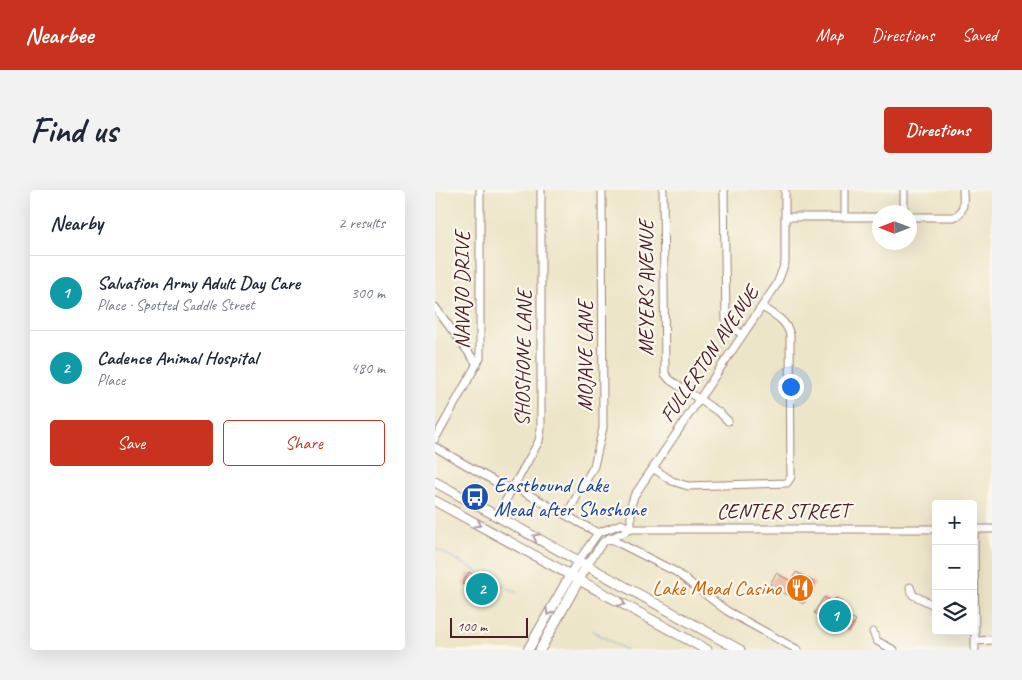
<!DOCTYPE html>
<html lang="en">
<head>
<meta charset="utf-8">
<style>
	body { margin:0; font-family:Caveat,sans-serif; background:#f2f2f3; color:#1f2937 }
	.controls { position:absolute; right:15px; bottom:15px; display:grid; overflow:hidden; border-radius:5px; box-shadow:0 5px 20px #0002 }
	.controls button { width:45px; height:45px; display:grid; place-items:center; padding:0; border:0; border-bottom:1px solid #e0e1e3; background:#fff; color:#1f2937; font:25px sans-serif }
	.compass { position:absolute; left:437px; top:15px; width:45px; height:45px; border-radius:50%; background:#fff; box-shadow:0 5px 20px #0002; rotate:270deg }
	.scale { position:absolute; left:15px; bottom:12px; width:78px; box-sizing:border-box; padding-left:5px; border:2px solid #4a1f2b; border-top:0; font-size:14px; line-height:18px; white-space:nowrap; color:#4a1f2b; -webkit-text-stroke:4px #fbf7ec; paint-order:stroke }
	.you { position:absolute; left:355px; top:196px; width:18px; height:18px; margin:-12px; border:4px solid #fff; border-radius:50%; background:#1a73e8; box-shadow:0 0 0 8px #1a73e833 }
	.badge { display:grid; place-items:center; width:32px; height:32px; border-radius:50%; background:#c8321e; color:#fff; font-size:16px; font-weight:700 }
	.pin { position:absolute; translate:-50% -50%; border:2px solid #fff; box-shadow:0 1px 5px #0006 }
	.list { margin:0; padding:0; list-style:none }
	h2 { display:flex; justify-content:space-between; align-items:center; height:65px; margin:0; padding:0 20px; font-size:21px }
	h2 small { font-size:16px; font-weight:400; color:#747a83 }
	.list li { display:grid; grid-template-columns:32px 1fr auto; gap:15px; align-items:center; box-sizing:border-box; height:75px; padding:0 20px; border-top:1px solid #e0e1e3 }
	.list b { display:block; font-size:19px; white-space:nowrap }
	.list p { margin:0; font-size:16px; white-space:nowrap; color:#747a83 }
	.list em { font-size:16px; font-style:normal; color:#747a83 }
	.actions { display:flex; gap:10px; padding:15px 20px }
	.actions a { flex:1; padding:11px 0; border:1px solid #c8321e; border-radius:5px; text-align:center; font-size:18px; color:#c8321e }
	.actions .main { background:#c8321e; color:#fff }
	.icon { flex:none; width:28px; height:28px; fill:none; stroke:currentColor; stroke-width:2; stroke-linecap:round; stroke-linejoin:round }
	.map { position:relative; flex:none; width:557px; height:460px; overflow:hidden; border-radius:5px }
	header { display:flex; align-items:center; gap:30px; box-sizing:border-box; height:70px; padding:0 25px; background:#c8321e; color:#fff }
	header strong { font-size:24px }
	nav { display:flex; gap:28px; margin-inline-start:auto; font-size:18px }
	.intro { display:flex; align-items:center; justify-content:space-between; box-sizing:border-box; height:120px; padding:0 30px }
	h1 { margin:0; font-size:35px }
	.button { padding:12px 22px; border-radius:5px; background:#c8321e; color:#fff; font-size:18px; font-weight:700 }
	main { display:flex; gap:30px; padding:0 30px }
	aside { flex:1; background:#fff; border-radius:5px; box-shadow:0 5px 20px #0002 }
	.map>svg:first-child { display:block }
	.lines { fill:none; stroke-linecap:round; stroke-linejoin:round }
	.stream { stroke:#65a7d9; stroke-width:1 }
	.building { fill:#eba690 }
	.minor-casing { stroke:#9c8279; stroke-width:9 }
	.major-casing { stroke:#9c8279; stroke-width:11 }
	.minor { stroke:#fff; stroke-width:7 }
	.major { stroke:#fff; stroke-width:9 }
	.oneway { stroke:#ae9aa0 }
	.labels { text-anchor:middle; stroke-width:4.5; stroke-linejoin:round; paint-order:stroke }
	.street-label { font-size:21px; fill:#4a1f2b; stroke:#fbf7ec }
	.transit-label { font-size:21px; fill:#164399; stroke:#fbf7ec; text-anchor:start }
	.food-label { font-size:21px; fill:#c56008; stroke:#fbf7ec; text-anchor:end }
</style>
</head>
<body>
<header>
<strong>Nearbee</strong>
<nav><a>Map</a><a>Directions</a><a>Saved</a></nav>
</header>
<div class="intro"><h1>Find us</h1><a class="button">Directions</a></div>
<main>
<aside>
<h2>Nearby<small>2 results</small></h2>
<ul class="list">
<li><span class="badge" style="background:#0f9aa8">1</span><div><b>Salvation Army Adult Day Care</b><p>Place · Spotted Saddle Street</p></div><em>300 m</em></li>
<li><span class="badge" style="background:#0f9aa8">2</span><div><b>Cadence Animal Hospital</b><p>Place</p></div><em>480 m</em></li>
</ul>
<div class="actions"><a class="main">Save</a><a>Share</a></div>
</aside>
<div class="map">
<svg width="557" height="460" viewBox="0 0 557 460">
	<rect width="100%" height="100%" fill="#fbf7ec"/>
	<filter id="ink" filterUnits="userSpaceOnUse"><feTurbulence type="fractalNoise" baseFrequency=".02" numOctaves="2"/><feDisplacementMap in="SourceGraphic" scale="10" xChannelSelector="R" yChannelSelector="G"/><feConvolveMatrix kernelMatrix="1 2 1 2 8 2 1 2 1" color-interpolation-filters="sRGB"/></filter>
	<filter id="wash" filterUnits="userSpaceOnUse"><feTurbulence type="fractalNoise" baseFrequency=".0096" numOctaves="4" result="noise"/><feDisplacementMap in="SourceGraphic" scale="20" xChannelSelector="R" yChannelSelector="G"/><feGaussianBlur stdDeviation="1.12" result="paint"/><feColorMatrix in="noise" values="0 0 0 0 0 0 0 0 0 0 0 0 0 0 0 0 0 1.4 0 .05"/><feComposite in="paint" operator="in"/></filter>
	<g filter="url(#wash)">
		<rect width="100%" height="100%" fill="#ede5c7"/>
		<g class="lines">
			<!-- stream -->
			<path class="stream" d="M0 358 82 403
				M158 441 191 460"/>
		</g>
		<g id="blocks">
			<!-- building -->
			<path class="building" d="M34 382 59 395 52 409 27 394Z
				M361 382 380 393 368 414 335 395 341 383 356 391Z
				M389 407 398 413 401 408 407 412 403 420 421 430 414 442 379 423Z"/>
		</g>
	</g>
	<g filter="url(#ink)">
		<use href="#blocks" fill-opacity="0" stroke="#9c8279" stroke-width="1"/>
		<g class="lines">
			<!-- minor casing -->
			<g class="minor-casing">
				<path id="minor" d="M228 0 230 184 235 190 285 223 293 231
					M289 0 291 130 293 134 308 145
					M410 0V27
					M469 0V22
					M350 27H444
					M474 27H519C531 22 528 11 528 0
					M0 117 42 174
					M0 249 45 168V0
					M0 257 66 295 87 301 163 343
					M218 278 237 291 253 296 352 293 356 287 355 145C352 131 339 124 327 117
					M132 324 159 276 168 238 167 0
					M62 326 104 251 106 239V0
					M196 339V316L199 306 342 94 350 73V0
					M538 339H557
					M539 339 540 460
					M174 348 241 382 292 421 363 460
					M144 370 163 343 186 334 196 339H501
					M152 375 168 352 196 339
					M475 397 478 405 501 416
					M438 442 442 451 459 460
					M540 451 557 450"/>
			</g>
			<!-- major casing -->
			<g class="major-casing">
				<path id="major" d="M0 292 305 460
					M0 311 272 460
					M93 460 144 370
					M105 460 152 375"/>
			</g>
			<!-- minor -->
			<use href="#minor" class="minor"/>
			<!-- major -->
			<use href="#major" class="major"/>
		</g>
		<!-- one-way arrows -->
		<defs><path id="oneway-chevron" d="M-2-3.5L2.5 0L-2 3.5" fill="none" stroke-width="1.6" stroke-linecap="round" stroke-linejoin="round" transform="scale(1.25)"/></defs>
		<g class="oneway">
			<use href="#oneway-chevron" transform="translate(43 334) rotate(29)"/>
			<use href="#oneway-chevron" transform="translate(101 347) rotate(-152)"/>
			<use href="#oneway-chevron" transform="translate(187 413) rotate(29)"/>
			<use href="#oneway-chevron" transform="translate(114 422) rotate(119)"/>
		</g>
	</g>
	<!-- icons -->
	<defs>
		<g id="bus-disc" transform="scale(1.4375)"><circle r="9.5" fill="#1a4fb4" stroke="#fbf7ec"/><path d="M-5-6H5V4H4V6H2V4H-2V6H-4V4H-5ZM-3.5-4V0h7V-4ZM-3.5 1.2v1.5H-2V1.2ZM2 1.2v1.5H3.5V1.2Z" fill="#fff"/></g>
		<g id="restaurant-disc" transform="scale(1.4375)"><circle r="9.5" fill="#e8710a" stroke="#fbf7ec"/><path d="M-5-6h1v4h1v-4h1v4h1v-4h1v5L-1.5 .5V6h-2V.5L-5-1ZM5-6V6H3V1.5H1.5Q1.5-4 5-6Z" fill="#fff"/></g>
	</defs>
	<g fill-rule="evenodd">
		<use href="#bus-disc" x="40" y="307"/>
		<use href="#restaurant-disc" x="365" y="398"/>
	</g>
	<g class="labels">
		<!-- street labels -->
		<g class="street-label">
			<text transform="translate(211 98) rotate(-90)" y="7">MEYERS AVENUE</text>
			<text transform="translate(27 100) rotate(-90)" y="7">NAVAJO DRIVE</text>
			<text transform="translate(274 164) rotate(-56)" y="7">FULLERTON AVENUE</text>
			<text transform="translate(150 166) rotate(-90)" y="7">MOJAVE LANE</text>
			<text transform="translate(88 168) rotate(-89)" y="7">SHOSHONE LANE</text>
			<text x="348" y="328">CENTER STREET</text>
		</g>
		<!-- transit labels -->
		<g class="transit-label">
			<text x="59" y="302">Eastbound Lake<tspan x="59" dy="24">Mead after Shoshone</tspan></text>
		</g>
		<!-- food labels -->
		<g class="food-label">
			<text x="346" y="405">Lake Mead Casino</text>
		</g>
	</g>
</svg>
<div class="controls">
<button>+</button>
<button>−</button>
<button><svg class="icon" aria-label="layers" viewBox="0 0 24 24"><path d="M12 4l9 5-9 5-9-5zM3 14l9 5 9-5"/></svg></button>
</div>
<svg class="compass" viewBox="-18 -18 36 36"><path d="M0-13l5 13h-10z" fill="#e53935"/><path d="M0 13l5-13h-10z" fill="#747a83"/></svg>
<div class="scale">100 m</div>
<div class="you"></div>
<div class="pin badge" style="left:400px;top:426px;background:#0f9aa8">1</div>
<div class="pin badge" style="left:47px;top:399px;background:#0f9aa8">2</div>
</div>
</main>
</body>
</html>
